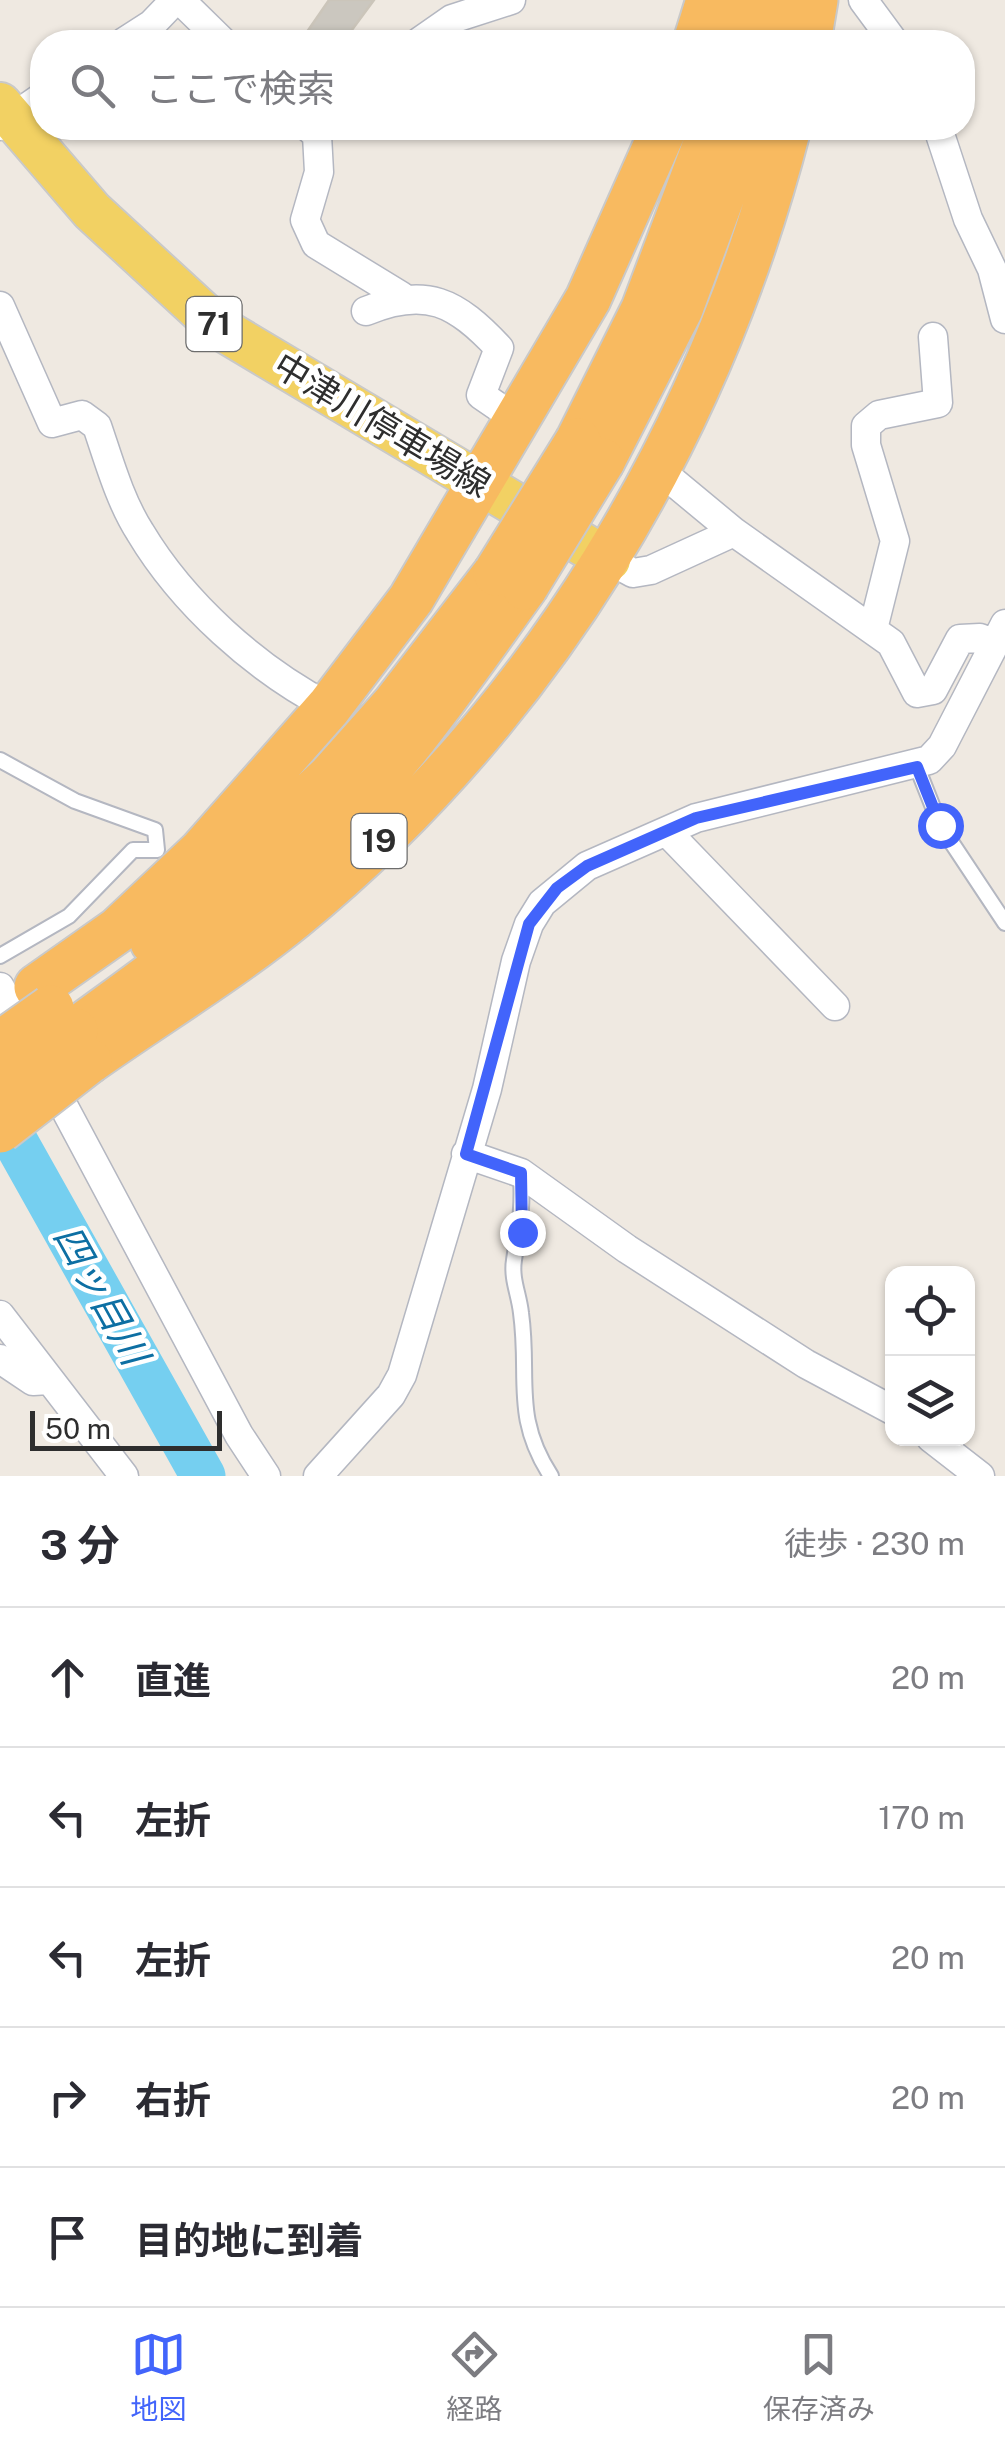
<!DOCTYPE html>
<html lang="ja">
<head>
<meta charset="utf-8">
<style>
	body { margin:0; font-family:"Public Sans","Noto Sans JP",sans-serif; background:#f7f7f7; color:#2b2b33 }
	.controls { position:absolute; right:30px; bottom:30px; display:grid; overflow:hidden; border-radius:20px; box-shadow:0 2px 8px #0004 }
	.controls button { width:90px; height:90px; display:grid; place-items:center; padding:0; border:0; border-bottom:2px solid #e1e1e2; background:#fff; color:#2b2b33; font:50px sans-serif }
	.scale { position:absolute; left:30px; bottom:25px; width:192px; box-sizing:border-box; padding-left:10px; border:5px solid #2e2e2e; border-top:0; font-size:28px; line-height:35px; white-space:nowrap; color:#2e2e2e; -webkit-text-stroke:8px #fff; paint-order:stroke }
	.stop { position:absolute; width:30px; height:30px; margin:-22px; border:8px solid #4264fb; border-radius:50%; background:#fff }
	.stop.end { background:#4264fb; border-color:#fff; box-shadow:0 2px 10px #0008 }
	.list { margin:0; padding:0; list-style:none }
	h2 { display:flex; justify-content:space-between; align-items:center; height:130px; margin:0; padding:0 40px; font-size:42px }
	h2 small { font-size:32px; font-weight:400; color:#7c7c81 }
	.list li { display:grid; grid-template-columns:65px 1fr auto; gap:30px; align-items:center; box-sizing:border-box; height:140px; padding:0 40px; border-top:2px solid #e1e1e2 }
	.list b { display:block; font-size:38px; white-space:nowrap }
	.list em { font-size:32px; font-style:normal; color:#7c7c81 }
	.icon { flex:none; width:55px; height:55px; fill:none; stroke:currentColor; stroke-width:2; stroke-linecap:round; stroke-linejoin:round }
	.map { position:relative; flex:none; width:1005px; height:1476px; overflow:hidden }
	.search { position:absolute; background:#fff; box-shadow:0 2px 8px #0004; left:30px; right:30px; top:30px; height:110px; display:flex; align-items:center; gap:25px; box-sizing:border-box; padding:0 35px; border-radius:40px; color:#7c7c81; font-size:38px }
	.sheet { height:830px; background:#fff }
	nav { display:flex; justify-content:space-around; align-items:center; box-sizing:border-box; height:140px; border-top:2px solid #e1e1e2; background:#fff; font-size:28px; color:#7c7c81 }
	nav a { display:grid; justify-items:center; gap:5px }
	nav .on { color:#4264fb }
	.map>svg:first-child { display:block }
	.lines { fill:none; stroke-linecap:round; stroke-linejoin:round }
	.river { stroke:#75cff0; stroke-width:45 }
	.building { fill:#cbc7bf; stroke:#cbc5ba; stroke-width:2.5 }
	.service-casing { stroke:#b4b7c1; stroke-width:18 }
	.minor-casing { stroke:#b4b7c1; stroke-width:31 }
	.primary-casing { stroke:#c9c9c9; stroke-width:46 }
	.trunk-casing { stroke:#c9c9c9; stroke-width:49 }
	.service { stroke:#fff; stroke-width:14 }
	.minor { stroke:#fff; stroke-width:28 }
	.primary { stroke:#f2d163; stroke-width:42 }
	.trunk { stroke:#f8ba60; stroke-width:45 }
	.trunk-bridge-casing { stroke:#c9c9c9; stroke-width:49; stroke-linecap:butt }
	.trunk-bridge { stroke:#f8ba60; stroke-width:45 }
	.route { stroke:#4264fb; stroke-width:12 }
	.labels { text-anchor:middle; stroke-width:9; stroke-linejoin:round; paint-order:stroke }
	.shield { fill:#fff; stroke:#6d6d6d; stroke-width:2.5 }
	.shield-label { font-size:32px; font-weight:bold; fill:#2e2e2e }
	.street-label { font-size:35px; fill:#2e2e2e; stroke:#fff }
	.water-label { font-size:38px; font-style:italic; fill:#0d6fa3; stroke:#fff }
</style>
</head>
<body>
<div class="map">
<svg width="1005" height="1476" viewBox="0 0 1005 1476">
	<rect width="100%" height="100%" fill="#efe9e1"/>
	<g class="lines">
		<!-- river -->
		<path class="river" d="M0 1114 203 1476"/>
	</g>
	<!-- building -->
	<path class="building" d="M329 0H374L343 42H300Z"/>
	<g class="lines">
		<!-- service casing -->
		<g class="service-casing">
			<path id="service" d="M0 760 75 801 155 830 157 850H133L69 916 0 956
				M917 767 940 825 1005 923
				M521 1176C523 1211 519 1226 514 1260 511 1279 519 1294 521 1313 530 1378 512 1416 551 1476"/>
		</g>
		<!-- minor casing -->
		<g class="minor-casing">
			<path id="minor" d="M180 0 223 42
				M863 0 894 42
				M124 42 152 24 175 0
				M419 42 452 19 511 0
				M0 126 42 97
				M309 128 317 135 319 172 305 220 316 244 401 296
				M938 128 968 219 992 269 1005 319
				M0 306 52 423 82 415 97 426C109 461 120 501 140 532 183 604 256 669 329 707
				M366 311C426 286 456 302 499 348L481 395 516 419
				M658 469 734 532
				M609 560 633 573 651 570 734 532 891 643 917 693 933 690 960 639 980 638 996 644
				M873 629 895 541 866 445V426L879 415 938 403 933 337
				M668 833 835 1006
				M0 987 239 1435 266 1476
				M466 1154 521 1173 627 1249 806 1364 892 1410
				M0 1315 124 1476
				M0 1359 33 1381 49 1380
				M931 1438 980 1476
				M318 1476 391 1395 402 1375 487 1089 516 961 529 924 542 903 587 866 696 818 929 760 942 746 1005 624"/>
		</g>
		<!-- primary casing -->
		<g class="primary-casing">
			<path id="primary" d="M0 104 92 211 218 327 609 560"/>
		</g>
		<!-- trunk casing -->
		<g class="trunk-casing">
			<path id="trunk" d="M696 42 709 0
				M738 42 749 0
				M771 42 782 0
				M808 42 815 0
				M578 441 644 309 712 128
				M602 461 680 309 747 128
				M153 942 330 777 395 704 496 573
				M37 987 118 930 202 851 329 707 411 599 588 299 664 128
				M75 1031C191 946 314 861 406 748 448 696 486 641 525 587
				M89 1061C157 1013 230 969 294 917 541 715 709 436 788 128"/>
		</g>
		<!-- service -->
		<use href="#service" class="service"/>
		<!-- minor -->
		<use href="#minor" class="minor"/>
		<!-- primary -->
		<use href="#primary" class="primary"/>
		<!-- trunk -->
		<use href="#trunk" class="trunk"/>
		<!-- trunk-bridge casing -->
		<g class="trunk-bridge-casing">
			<path id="trunk-bridge" d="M496 573 578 441
				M525 587 602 461
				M0 1044 51 1008
				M0 1085 75 1031
				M0 1130 89 1061"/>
		</g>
		<!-- trunk-bridge -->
		<use href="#trunk-bridge" class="trunk-bridge"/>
	</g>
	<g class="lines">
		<!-- route -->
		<path class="route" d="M522 1232 521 1173 466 1154 529 924 557 888 587 866 696 818 917 767 940 825"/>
	</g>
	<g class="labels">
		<!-- shield labels -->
		<g class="shield">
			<rect x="186.5" y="297" width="55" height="54" rx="8"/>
			<rect x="351.5" y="814" width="55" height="54" rx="8"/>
		</g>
		<g class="shield-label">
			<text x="214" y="335">71</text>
			<text x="379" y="852">19</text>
		</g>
		<!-- street labels -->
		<g class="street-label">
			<text transform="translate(382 425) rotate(31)" y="12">中津川停車場線</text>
		</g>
		<!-- water labels -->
		<g class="water-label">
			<text transform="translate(101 1295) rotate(61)" y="13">四ッ目川</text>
		</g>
	</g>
</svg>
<div class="controls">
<button><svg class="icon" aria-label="locate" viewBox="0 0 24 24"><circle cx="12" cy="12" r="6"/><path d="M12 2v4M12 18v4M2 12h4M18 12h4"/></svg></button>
<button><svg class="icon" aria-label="layers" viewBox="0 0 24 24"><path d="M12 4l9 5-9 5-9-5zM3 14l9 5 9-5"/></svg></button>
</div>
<div class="scale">50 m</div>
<div class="stop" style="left:940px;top:825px"></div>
<div class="stop end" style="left:522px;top:1232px"></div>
<div class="search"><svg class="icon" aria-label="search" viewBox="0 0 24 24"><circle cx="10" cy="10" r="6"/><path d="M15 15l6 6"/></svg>ここで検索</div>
</div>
<section class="sheet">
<h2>3 分<small>徒歩 · 230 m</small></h2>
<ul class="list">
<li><svg class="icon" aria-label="ahead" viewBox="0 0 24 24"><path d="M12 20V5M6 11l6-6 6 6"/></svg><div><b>直進</b></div><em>20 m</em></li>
<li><svg class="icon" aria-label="left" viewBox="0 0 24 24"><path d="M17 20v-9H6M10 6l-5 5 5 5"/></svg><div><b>左折</b></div><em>170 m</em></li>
<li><svg class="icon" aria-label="left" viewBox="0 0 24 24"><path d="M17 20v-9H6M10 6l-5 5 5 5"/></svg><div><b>左折</b></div><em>20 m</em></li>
<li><svg class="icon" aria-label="right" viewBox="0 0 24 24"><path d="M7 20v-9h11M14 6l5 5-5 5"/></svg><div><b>右折</b></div><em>20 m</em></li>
<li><svg class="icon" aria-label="arrive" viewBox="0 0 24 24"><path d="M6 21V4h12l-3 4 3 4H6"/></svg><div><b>目的地に到着</b></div></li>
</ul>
</section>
<nav>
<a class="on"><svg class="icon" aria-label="map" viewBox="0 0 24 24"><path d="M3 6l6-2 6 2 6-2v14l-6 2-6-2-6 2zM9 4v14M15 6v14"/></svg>地図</a>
<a><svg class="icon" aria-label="directions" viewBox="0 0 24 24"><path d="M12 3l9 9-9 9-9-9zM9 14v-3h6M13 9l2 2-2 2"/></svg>経路</a>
<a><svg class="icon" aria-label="saved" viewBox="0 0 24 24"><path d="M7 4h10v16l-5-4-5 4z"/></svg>保存済み</a>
</nav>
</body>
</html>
